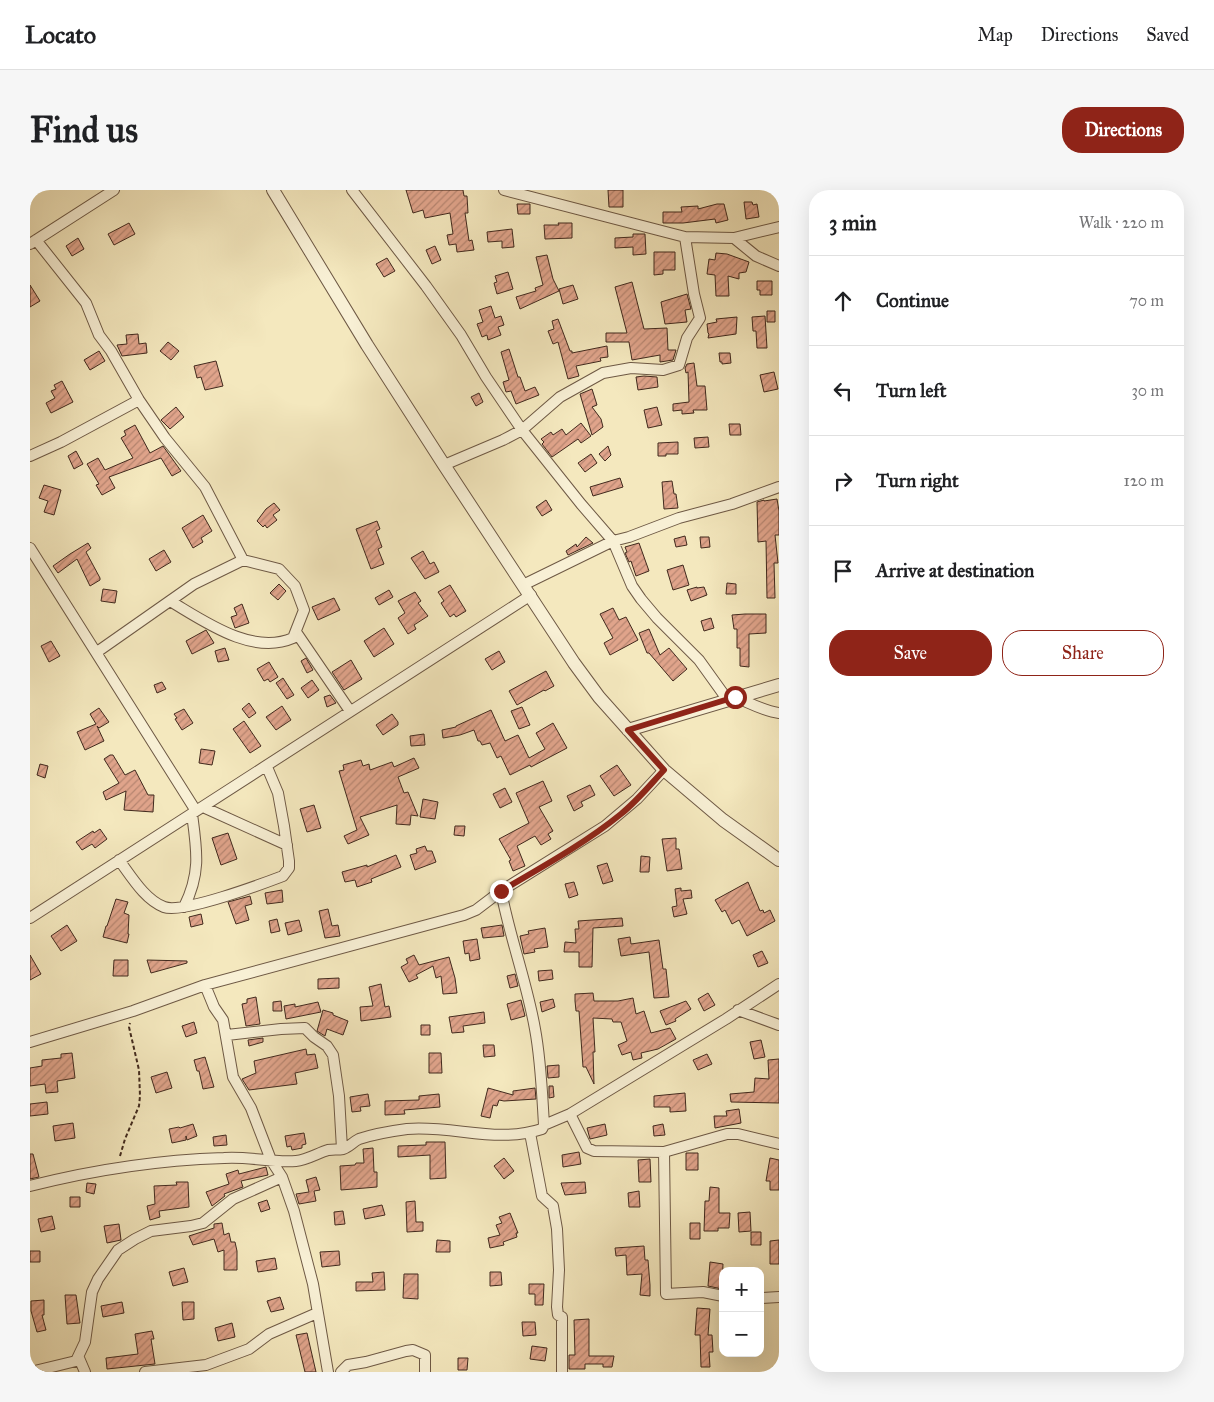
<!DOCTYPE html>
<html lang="en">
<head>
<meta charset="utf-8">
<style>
	body { margin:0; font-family:"IM FELL Great Primer",serif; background:#f6f6f6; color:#202124 }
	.controls { position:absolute; right:15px; bottom:15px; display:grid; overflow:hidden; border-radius:10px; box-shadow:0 5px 20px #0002 }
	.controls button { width:45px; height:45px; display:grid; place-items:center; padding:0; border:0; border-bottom:1px solid #e0e0e0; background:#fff; color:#202124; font:25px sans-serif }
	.stop { position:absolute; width:15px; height:15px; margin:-11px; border:4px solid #8f2418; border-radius:50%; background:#fff }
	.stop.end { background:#8f2418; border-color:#fff; box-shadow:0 1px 5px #0008 }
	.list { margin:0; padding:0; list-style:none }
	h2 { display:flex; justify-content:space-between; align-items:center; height:65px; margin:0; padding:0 20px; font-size:21px }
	h2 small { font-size:16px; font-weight:400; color:#757577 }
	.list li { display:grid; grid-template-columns:32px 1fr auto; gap:15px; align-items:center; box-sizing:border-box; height:90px; padding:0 20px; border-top:1px solid #e0e0e0 }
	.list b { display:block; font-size:19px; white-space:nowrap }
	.list em { font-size:16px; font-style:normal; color:#757577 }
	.actions { display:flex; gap:10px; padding:15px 20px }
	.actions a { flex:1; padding:11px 0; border:1px solid #8f2418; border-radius:20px; text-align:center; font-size:18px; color:#8f2418 }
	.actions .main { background:#8f2418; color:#fff }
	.icon { flex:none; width:28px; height:28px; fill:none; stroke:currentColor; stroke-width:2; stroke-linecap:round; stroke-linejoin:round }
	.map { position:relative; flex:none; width:749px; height:1182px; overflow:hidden; border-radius:20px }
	header { display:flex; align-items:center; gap:30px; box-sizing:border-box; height:70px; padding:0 25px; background:#fff; border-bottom:1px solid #e0e0e0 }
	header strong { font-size:24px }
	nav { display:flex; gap:28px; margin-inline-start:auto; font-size:18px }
	.intro { display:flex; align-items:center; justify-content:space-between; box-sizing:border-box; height:120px; padding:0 30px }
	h1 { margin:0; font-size:35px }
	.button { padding:12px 22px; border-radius:20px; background:#8f2418; color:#fff; font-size:18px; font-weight:700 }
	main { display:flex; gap:30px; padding:0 30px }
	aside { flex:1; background:#fff; border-radius:20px; box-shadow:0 5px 20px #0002 }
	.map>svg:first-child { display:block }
	.building { fill:url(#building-hatch); stroke:#41291d }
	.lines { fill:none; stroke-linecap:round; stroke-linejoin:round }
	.minor-casing { stroke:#6e5945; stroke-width:12 }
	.tertiary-casing { stroke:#6e5945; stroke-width:14 }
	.path { stroke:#41291d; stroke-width:2; stroke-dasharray:4 2.5; stroke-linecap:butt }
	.minor { stroke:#f8f0d5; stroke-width:10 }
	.tertiary { stroke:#f8f0d5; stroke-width:12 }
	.route { stroke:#8f2418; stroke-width:6 }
</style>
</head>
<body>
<header>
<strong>Locato</strong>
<nav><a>Map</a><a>Directions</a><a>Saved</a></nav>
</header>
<div class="intro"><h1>Find us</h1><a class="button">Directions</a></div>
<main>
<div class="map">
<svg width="749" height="1182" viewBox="0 0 749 1182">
	<defs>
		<pattern id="building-hatch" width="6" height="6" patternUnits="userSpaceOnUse" patternTransform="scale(1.25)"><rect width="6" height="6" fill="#e0a48b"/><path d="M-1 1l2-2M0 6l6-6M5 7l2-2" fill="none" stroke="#b78671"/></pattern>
	</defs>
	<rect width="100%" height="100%" fill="#f4e8be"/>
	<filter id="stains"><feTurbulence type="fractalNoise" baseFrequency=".004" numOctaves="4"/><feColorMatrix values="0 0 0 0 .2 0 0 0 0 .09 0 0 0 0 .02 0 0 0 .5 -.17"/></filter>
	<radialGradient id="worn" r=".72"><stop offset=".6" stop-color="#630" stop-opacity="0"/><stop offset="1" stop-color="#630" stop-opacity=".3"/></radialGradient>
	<!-- building -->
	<path class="building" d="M376 0H433L434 6H437L438 23H435L439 51 442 50 444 60 427 62 426 54 419 55 417 45 423 44 420 23 395 28 393 20 383 23Z
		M578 0H593V17H579Z
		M714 12H722L723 15 727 14 729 27 716 29Z
		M487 14H500V24H488Z
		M687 14H694L698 30 686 33 685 29 653 33H633V22H652L651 17 668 16V19Z
		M99 33 105 44 84 55 78 44Z
		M528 33H542V48L515 49 514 35H529Z
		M482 39 484 57 472 58V51L458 52 457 42Z
		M603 44H615L616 64 603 65V57L585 58V48L603 47Z
		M48 48 54 59 42 66 36 56Z
		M405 56 411 70 402 74 396 60Z
		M624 62H645V80H633V84L624 85Z
		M686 63 697 64 719 72 716 82 709 83V89L698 86 699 106H686L685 85 677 84 679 69 685 70Z
		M517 65 523 89 529 101 490 119 486 107 506 101 505 98 513 95 506 67Z
		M357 68 365 81 354 87 346 74Z
		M478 82 483 99 467 104 464 93 467 92 465 86Z
		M727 91H742V105H730V100H727Z
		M602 92 614 139 637 138 638 160H646L643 170 630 172V165L602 170 599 152H576V143H597L585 97Z
		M0 95 10 111 0 117Z
		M543 95 548 109 533 114 529 99Z
		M657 104 661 119 655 120 657 132 635 134 631 112Z
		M461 116 465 128 471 126 474 135 468 137 471 145 458 150 457 145 452 147 447 134 453 132 449 120Z
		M737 121H745V132H737Z
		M735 126 737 158H727L726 141H723L722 127Z
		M707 127 706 144 678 148 679 144 678 143 677 134 687 132 686 129Z
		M528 129 540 161H542V163L577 156 578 167 570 168 571 171 546 176 549 186 538 189 528 152 523 154 518 141 524 139 522 131Z
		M108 144 109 154 116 153 117 163 92 166 87 155 97 154 96 145Z
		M138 152 149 161 141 170 130 161Z
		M479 159 488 187H490L495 201 505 197 509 205 486 214 481 201 476 202 473 192 479 190 471 162Z
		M69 161 75 171 60 180 54 170Z
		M689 163H700L701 173 692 174V172H690Z
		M186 171 193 196 175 200 171 187 167 188 164 176Z
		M664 173 667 196H675L677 220H663L664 223 652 224V220L643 221V214L659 212 658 182 656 183 655 178 657 174Z
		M744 182 748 199 734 202 730 185Z
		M614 186 627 187 628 197 608 200 606 187Z
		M32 191 43 212 21 223 16 213 25 208 21 201 26 199 24 195Z
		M562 199 567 215 562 217 571 229 573 237 562 245 550 204Z
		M449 203 453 212 446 216 441 207Z
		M146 217 154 227 140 239 131 230Z
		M627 217 632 235 618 238 614 220Z
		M551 233 561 246 551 253 548 249 522 267 512 254 514 252 511 249 521 242 523 245 532 239 536 245Z
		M699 234H710L711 245H700Z
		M105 235 120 263 133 256 151 281 142 286 131 268 79 287 85 298 72 305 66 295 69 294 57 274 68 268 75 280 103 268 91 248 96 245 94 241Z
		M678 247 679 257 665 258 664 248Z
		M648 252V264H636V266H628V253Z
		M578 256 581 265 575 271 569 264Z
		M46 261 53 274 44 279 38 266Z
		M561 264 567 273 555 282 548 273Z
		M590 288 593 297 563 306 560 297Z
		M642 291 644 304H646L648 318 634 319 632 292Z
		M14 295 31 300 24 325 14 322 18 311 9 308Z
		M747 309 749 321V345H745L748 373H744L745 408H737L736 351 728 352 727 312 734 310V311Z
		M516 310 522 320 512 326 506 317Z
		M244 313 250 320 243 325 247 330 237 338 235 335 233 337 227 331 236 319Z
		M173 325 182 341 171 348 173 352 163 358 152 338Z
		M347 331 350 339 346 341 352 357 348 359 354 374 341 379 326 339Z
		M655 346 657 355 646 357 644 349Z
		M556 347 563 353 538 365 536 361 546 354 547 357Z
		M670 347H679L680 357 671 358Z
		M58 353 61 358 56 362 70 388V390L60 396 47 369 28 383 23 376 40 364Z
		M609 353 619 381 606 386 601 371 599 372 595 363 597 362 595 357Z
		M134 360 141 372 126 381 119 369Z
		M393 361 400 374 404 372 409 382 395 389 381 368Z
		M653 375 659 395 643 400 637 380Z
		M697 393 706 394V404H696Z
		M249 394 256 401 248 410 240 403Z
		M420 395 436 421 426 427 424 424 420 427 411 413 414 411 408 402Z
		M667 397V398L674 397 677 405 661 411 657 400Z
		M73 399 87 401 85 413 71 411Z
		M359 400 363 407 349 415 345 408Z
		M385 402 391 411 388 413 398 426 384 435 386 439 378 444 368 428 375 423 368 411Z
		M304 408 310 420 288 430 282 417Z
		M212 414 219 433 205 438 201 427 207 425 204 418Z
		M583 418 589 430 596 427 608 450 580 465 574 453 583 448 570 424Z
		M715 424H736V443L719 444V477L710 476V458H707V439H704L702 425Z
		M681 428 684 438 674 441 671 431Z
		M354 438 364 454 344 467 334 451Z
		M619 439 630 465 639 458 657 479 643 491 619 463H617L609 443Z
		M176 440 184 453 162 464 156 451Z
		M21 451 30 466 19 472 11 456Z
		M195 458 199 470 188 472 185 461Z
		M469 461 475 472 462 480 455 469Z
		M276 468 283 480 277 483 271 471Z
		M321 470 332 489 314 500 302 482Z
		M239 472 248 487 240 492 238 489 234 491 227 479Z
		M516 481 524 496 515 501 514 500 487 515 479 501Z
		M253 488 264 505 257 509 246 493Z
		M282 490 289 500 278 508 271 498Z
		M132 492 136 499 127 503 124 495Z
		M300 505 306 513 297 517 294 507Z
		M219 513 226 523 219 528 212 519Z
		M252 516 261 530 246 540 236 527Z
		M492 517 500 535 489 539 481 521Z
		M69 518 79 532 69 538 67 536 74 551 55 560 47 542 66 534 60 524Z
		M154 519 163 533 152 540 145 529 147 528 144 524Z
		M461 520 475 551 488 545 499 568 515 559 506 543 523 533 537 558 501 577 500 575 480 585 471 566 467 568 460 553 452 555 450 551H448L444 540 430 545 413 548 412 540 426 537V536Z
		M362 524 368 532V535L353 545 346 535Z
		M214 531 231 556 220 563 203 539Z
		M394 544 395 555 381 556 380 546Z
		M171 559 185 561 182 575 169 573Z
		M80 565H83L95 585 105 580 118 605H124L123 622 94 620 96 601 76 610 73 602 89 593 74 569Z
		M384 568 389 578 368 587 374 603 378 602 388 626 381 625 380 635 366 634 367 615 330 627 339 645 318 654 314 646 327 640 309 581 314 580 313 575 331 570 333 576 339 574 340 580 362 572 364 577Z
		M10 574 18 576 15 588 7 585Z
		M587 575 601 595 584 606 570 586Z
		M513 591 522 611 509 617 523 641 518 644 521 649 511 655 505 646 487 656 495 676 483 681 479 671 481 670 469 649 499 633 486 603Z
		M560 595 565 605 551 612 553 616 544 621 537 606Z
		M475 598 482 612 470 618 463 604Z
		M393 609 408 612 405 629 390 627Z
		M284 615 291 638 277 642 270 619Z
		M425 636H435L434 646 424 645Z
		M70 639 77 649 65 658 62 654 52 660 46 652 63 641 64 643Z
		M198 643 207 669 191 675 182 648Z
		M646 648V659H649L652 679 637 681 632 649Z
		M395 656 397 661H402L406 672 385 680 380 665 387 663 386 659Z
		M366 665 371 677 341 689 342 692 327 697 325 690 315 692 312 682 337 675V677Z
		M611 666 620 667 619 682H610Z
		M577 673 583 691 573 694 567 676Z
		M544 692 548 705 539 708 535 694Z
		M718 692 730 721 733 720 734 723 740 720 745 731 717 746 709 730 702 734 695 720 692 722 685 710Z
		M651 698V701L661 700 662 708 653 709 657 724 644 727 642 717 647 716 645 699Z
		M252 700 253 712 237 714 235 703Z
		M220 706 222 714 215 716 219 730 206 734 198 712Z
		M86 709 98 712 94 723 99 725 98 744H99L97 753 73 747 76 736H77Z
		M298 719 302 736 308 735 310 746 295 748 289 721Z
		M171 724 173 734 161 737 159 727Z
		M592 728 593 736 563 738 562 777H549V762H534L535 752 546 753 545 739H549L548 731Z
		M247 729 250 741 241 743 239 731Z
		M269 730 272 741 258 745 255 733Z
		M37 735 47 751 31 761 21 746Z
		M472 735 474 746 453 748 451 738Z
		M515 738 518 757 504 759 505 762 494 764 490 746 499 744 498 741Z
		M600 747 601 754 629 750 633 779H636L639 807 624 808 619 762 591 766 588 749Z
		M447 749 450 769 440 771 439 763 435 764 433 751Z
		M732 761 738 773 728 777 723 765Z
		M0 765 11 784 0 790Z
		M384 765 389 775 419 767 425 788 427 803 413 804 411 786 406 788 403 776 386 785 388 788 379 792 371 777 378 773 376 769Z
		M84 770H98V786H83Z
		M117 770 157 771V773L121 783Z
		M522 780 523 789 509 791 508 781Z
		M485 784 488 796 480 798 477 786Z
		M309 788V798L288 799V789Z
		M351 794 355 817 359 816 361 827 331 831 330 817 343 816 339 797Z
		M563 803 564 811H588L603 808 606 824 614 821 621 843 640 838 646 849 628 859 611 863 612 868 603 870 601 862 592 865 588 855 597 851 591 832H583L582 829 563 828 565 862H563L564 894 556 877H553L549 821H546L545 811V804Z
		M678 803 685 815 674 821 668 809Z
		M226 807 230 834 216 836 212 814 217 813V809Z
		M523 809 525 817 512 822 510 812Z
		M491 810 495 826 481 830 477 814Z
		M251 811 252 821H243V812Z
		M656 811 661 819 645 829 646 831 636 835 630 821Z
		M288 812 291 822 256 829 254 816 265 814V817Z
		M293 820 303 823V825L318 831 313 845 297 839 295 846 287 841Z
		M454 822 455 833 433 836 434 842 422 843 419 827Z
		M164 832 167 843 156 847 152 836Z
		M391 835H400V845H391Z
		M233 848V852L219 856 218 850Z
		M731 850 735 867 724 869 720 852Z
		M453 855H464L465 866 454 867Z
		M276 859 277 865 285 864 288 878 265 883 267 894 219 900 212 889 226 883 224 871Z
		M42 863 45 888 27 891 28 902 16 903 15 894 0 896V878L12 876V870L31 868V864Z
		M399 863H411L412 883H399Z
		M677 864 682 874 668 880 663 870Z
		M175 867 184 897 173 899 169 881H167L164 870Z
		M749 869V913L701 912 700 904 724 902 725 888 739 889 738 870Z
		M529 875V887L518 888 517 876Z
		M137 882 142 898 126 903 121 887Z
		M519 896H523L524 907 519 908Z
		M458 898 483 905V901L505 898 506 909 474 911 469 910 467 916 463 915 460 928 451 926Z
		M655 903 656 921 640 922V917H624V906Z
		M338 904 340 916 330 917 331 921 322 922 320 907Z
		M409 904 410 917 374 920 375 924 355 925V911L389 910V906Z
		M17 912 18 924 0 926V914Z
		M709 919 711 933 685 938 684 926H697L696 921Z
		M43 933 45 948 25 951 23 936Z
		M163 934 167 946 157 950 156 946V950L142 953 139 939 149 937 150 938Z
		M575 934 577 945 560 949 557 938Z
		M633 934 635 945 624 946 623 936Z
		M274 943 276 954 272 955V958L262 960 261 956 257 957 255 946Z
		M196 945 197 955 184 956 183 947Z
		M396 952H415L416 988 400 989V965L368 967V956L396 955Z
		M343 958 344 982H347V997L311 1000 310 976 325 975 326 973H334L333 959Z
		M549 962 551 974 533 977 532 965Z
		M656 963H668V980H656Z
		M0 964H3L9 987 0 989Z
		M474 968 484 981 474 989 464 976Z
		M740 968 749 970V1000H740V991H736Z
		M620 969 621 992H609L608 970Z
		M236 977 238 985 211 991 213 997 194 1004 195 1006 182 1016 176 1002 199 994 196 984 208 980 209 984Z
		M286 987 290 1000 284 1001 286 1011 269 1014 266 1004 279 1002 276 990Z
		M146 992H158L159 1017 129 1021 130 1027 120 1030 117 1016 125 1014 124 996 147 995Z
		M555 992 556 1003 535 1005 531 993Z
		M57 993 66 994 64 1004 56 1002Z
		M680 997 689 998V1023H700L699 1038H688V1041H674L675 1011H679Z
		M609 1001 610 1017H599L598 1003Z
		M40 1007H50V1017H40Z
		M237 1010 240 1019 231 1022 228 1013Z
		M385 1011 386 1032H393V1041L377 1042 376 1012Z
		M352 1015 355 1025 335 1029 333 1019Z
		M313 1021 315 1034 305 1035 304 1022Z
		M720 1022 721 1041 709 1042 708 1023Z
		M480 1023 488 1043H486L487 1047 473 1052 474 1055 460 1058 458 1048 470 1045 466 1035 472 1033 469 1027Z
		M22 1026 25 1039 11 1042 8 1029Z
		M192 1033 194 1045 199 1043 201 1052H205L207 1061V1080H194V1060L188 1062 184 1049 163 1055 159 1046 184 1038V1034Z
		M660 1033H670V1049H660Z
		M89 1034 91 1050 77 1053 74 1036Z
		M721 1042H731V1055H721Z
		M407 1050 420 1051V1062H406Z
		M749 1050V1074H740V1051Z
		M614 1056 615 1070H618L620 1095V1106L610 1105 612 1084 597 1085 596 1065 586 1066 585 1058Z
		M0 1061H10V1072H0Z
		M309 1061 310 1075 292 1077 290 1062Z
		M245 1068 247 1079 228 1082 226 1071Z
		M680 1072 693 1074 692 1099 678 1096Z
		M154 1078 158 1092 143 1096 139 1082Z
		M354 1082 355 1100 326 1101V1092H343L342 1083Z
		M460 1082H471L472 1095 460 1096Z
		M374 1084H388V1109L373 1108Z
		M499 1094H514L513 1115H505V1104H499Z
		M35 1105H46L50 1133 37 1134Z
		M250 1107 254 1119 241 1122 237 1111Z
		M14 1110V1125H12L16 1140 7 1142 1 1121V1111Z
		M92 1112 94 1123 73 1127 71 1116Z
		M152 1112H164V1129L153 1130Z
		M667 1118 680 1119 678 1145H682L683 1162H679L680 1177H671L670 1145H665Z
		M559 1129V1166H584L582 1177H573V1174H555V1179H539V1165H545L544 1130Z
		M492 1132H505L506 1145 493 1146Z
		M202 1133 205 1147 188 1151 185 1138Z
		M122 1141 124 1149H121L125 1174 77 1179 76 1168 108 1164 105 1144Z
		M277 1143 286 1182H275L266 1145Z
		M502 1156 517 1158 515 1171 500 1169Z
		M428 1168H438L437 1180H428Z"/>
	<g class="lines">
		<!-- minor casing -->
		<g class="minor-casing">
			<path id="minor" d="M322 0 396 96 431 145 456 187 492 240 551 314 583 351 602 396 611 409 627 428 669 470 697 509
				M474 0 655 47 704 48 726 66 749 76
				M704 48 749 37
				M6 50 56 113 69 145 81 161 109 210 135 248 175 297 213 370
				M0 54 84 0
				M0 266 31 252 109 210
				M414 275 473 250 492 240 530 207 573 183 601 178 633 180 649 175 657 148 670 128 664 104 655 47
				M0 358 166 621
				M493 395 583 351 599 347 649 328 702 314 749 297
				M266 442 320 521
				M67 462 164 394 213 370 249 379 265 396 274 420 263 448C222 466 174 431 140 411
				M705 507C720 513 733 521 749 523
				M173 617 257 655
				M89 670C101 686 115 710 134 717 152 724 232 694 253 686L259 678V671L254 636 248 603 237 577
				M471 701C480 748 497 793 505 839 511 871 512 903 514 935
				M154 717C171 683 167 661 162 624
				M0 728 501 405
				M175 795 184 817 193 830 203 887 221 918 241 970 252 987 264 1021 283 1094 298 1182
				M708 820 749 835
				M197 845 251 839 275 838 284 847 297 856 303 865 309 906 312 959
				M0 852 103 821 175 795 434 725 446 720 471 701 575 636 607 609 634 580
				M540 924 557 958 564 961 634 962 697 944H708L749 954
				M500 943 512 1006 523 1016 527 1039 529 1080 527 1117 528 1125 532 1127V1182
				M634 962 636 1104 673 1102 693 1106
				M0 996C63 980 129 970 194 968 218 966 242 973 266 971 277 970 288 963 298 960 303 959 308 960 313 959 319 957 323 952 329 949 344 944 362 941 377 939 424 935 466 954 512 939L514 935 540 924 696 829 749 794
				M730 1108 749 1107
				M49 1168 55 1182
				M1 1182 46 1171 55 1152 62 1102 68 1089 88 1060 105 1049 121 1041 161 1036 173 1033 203 1009 252 987
				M115 1182 176 1175 219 1159 239 1144 287 1123
				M311 1182 318 1175 336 1172 376 1161 383 1160 395 1165V1182"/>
		</g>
		<!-- tertiary casing -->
		<g class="tertiary-casing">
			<path id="tertiary" d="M243 0 337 155 414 275 544 473 569 507 634 580 693 630 749 670
				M598 540 749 495"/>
		</g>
		<!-- path -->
		<path class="path" d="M90 966 95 949 109 916 110 906 109 880 99 837 100 833"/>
		<!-- minor -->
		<use href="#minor" class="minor"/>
		<!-- tertiary -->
		<use href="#tertiary" class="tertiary"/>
	</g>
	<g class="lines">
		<!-- route -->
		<path class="route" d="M471 701C512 677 554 654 591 624 607 611 620 595 634 580L598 540 705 507"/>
	</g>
	<rect width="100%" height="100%" filter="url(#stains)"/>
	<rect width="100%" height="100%" fill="url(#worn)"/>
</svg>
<div class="controls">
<button>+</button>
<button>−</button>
</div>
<div class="stop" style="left:705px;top:507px"></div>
<div class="stop end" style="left:471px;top:701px"></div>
</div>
<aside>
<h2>3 min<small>Walk · 220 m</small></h2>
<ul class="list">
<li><svg class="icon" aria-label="ahead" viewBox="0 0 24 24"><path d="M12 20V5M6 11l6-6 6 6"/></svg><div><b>Continue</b></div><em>70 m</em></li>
<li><svg class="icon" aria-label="left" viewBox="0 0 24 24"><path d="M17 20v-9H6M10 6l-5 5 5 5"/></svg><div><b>Turn left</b></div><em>30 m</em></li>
<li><svg class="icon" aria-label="right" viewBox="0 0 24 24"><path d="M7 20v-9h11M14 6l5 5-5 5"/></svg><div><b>Turn right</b></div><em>120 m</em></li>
<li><svg class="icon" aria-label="arrive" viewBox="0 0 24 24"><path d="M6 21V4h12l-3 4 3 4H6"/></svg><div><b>Arrive at destination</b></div></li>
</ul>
<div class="actions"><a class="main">Save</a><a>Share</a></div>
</aside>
</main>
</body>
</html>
